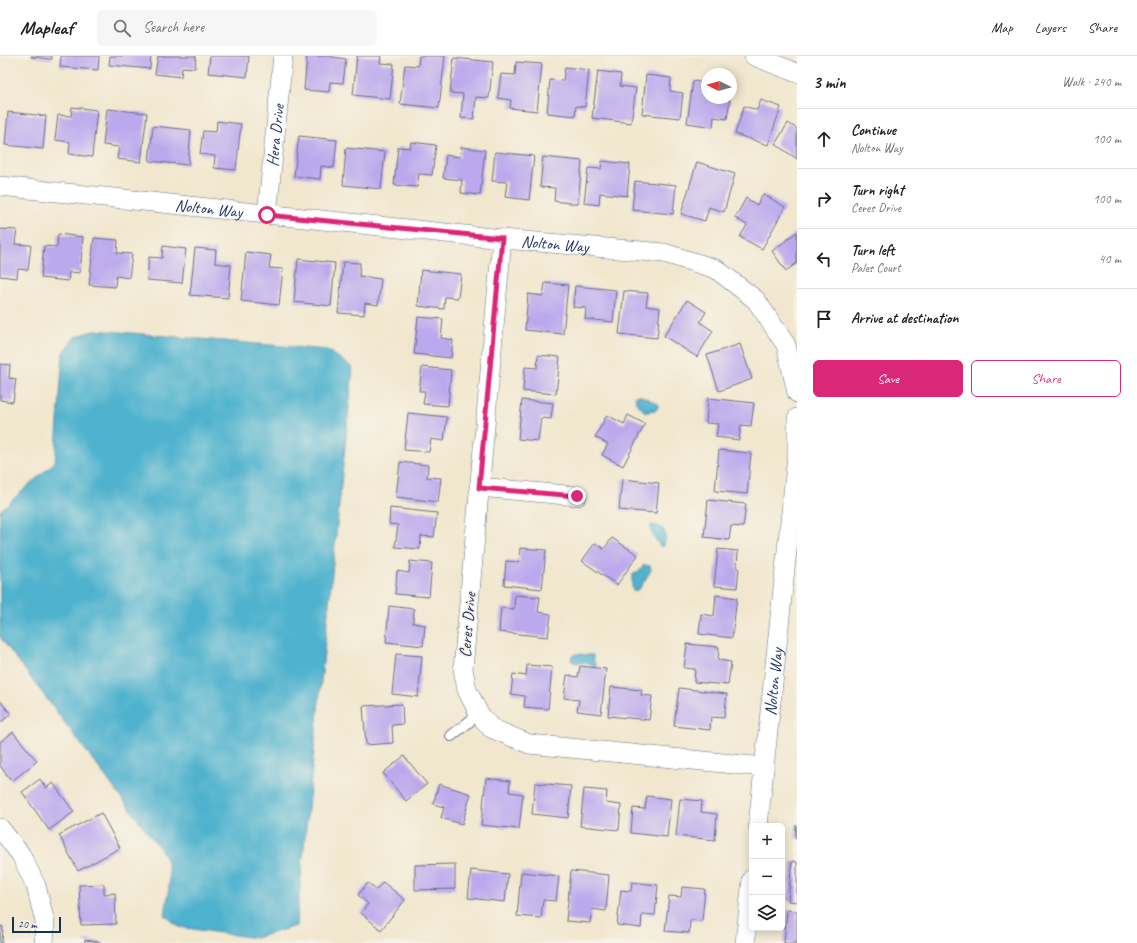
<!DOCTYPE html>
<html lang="en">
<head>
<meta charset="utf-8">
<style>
	body { margin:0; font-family:Caveat,sans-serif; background:#f6f6f6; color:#202124 }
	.controls { position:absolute; right:12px; bottom:12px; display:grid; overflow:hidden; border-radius:6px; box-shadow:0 2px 10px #0003 }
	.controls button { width:36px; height:36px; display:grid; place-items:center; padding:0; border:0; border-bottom:1px solid #e0e0e0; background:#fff; color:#202124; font:20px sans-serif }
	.compass { position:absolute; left:701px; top:12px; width:36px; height:36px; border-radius:50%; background:#fff; box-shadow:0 2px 10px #0003; rotate:276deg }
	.scale { position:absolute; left:12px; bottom:10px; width:49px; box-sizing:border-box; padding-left:4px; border:2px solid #1b2f5e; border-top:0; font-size:11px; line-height:14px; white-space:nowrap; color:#1b2f5e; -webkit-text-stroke:3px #f7f3e8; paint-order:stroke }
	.stop { position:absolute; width:12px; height:12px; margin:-9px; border:3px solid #db2777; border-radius:50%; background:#fff }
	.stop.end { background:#db2777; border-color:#fff; box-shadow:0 1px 4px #0008 }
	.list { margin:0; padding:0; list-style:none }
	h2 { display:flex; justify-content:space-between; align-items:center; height:52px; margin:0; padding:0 16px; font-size:17px }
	h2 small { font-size:13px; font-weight:400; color:#757577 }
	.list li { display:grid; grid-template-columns:26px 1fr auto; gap:12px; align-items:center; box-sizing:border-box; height:60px; padding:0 16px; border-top:1px solid #e0e0e0 }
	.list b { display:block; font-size:15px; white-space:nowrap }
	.list p { margin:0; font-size:13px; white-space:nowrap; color:#757577 }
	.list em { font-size:13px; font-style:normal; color:#757577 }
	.actions { display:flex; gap:8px; padding:12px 16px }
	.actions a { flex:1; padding:9px 0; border:1px solid #db2777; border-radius:6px; text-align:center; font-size:14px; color:#db2777 }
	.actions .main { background:#db2777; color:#fff }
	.icon { flex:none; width:22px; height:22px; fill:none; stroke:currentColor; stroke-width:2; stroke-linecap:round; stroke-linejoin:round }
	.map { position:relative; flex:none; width:797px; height:887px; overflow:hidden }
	header { display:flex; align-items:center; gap:24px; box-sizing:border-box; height:56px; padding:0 20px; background:#fff; border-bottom:1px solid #e0e0e0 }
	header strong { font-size:19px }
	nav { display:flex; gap:22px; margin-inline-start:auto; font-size:14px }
	.search { width:280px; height:36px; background:#f6f6f6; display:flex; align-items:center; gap:10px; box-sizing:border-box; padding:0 14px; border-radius:6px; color:#757577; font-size:15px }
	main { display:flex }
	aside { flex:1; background:#fff }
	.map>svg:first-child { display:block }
	.water { fill:#4fb2ce; stroke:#357096 }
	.building { fill:#bca9ed }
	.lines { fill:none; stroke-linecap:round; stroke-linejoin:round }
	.lane-casing { stroke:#666f85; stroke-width:12 }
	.street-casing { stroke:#666f85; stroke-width:20 }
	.lane { stroke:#fff; stroke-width:10 }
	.street { stroke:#fff; stroke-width:19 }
	.route { stroke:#db2777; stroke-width:5 }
	.labels { text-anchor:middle; stroke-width:3; stroke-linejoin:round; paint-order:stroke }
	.street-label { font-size:17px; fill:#1b2f5e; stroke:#f7f3e8 }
</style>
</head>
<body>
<header>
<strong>Mapleaf</strong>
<div class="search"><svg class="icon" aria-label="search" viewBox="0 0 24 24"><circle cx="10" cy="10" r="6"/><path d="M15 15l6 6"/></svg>Search here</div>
<nav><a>Map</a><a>Layers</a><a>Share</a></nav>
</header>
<main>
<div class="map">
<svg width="797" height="887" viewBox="0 0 797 887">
	<rect width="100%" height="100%" fill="#f7f3e8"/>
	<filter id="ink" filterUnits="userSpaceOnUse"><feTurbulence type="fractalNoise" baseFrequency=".025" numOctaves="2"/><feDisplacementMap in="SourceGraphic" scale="8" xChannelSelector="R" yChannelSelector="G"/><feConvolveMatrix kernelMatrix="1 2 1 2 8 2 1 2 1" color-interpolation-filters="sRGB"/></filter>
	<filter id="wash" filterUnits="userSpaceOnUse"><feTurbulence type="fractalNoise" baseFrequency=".012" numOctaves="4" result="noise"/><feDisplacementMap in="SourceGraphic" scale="16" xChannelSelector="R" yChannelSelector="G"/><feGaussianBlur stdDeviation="0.9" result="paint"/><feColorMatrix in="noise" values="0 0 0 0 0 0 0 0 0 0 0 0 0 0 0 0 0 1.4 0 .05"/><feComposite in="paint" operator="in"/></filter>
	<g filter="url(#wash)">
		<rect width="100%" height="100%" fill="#f1e7ce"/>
		<!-- water -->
		<path class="water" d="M96 274 328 294 353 312 296 870 255 882 179 871 165 859C168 836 173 821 164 798L0 581V455L55 406 63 296 75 281Z
			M637 339H639L657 347C659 351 658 352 655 355L651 354 649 356H645L636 346 635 342Z
			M652 469C655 469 659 470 661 472 667 475 666 486 663 490H660C656 483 651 479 650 471Z
			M644 509 650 510 651 514 650 516 640 532 635 535 632 533V519L638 516Z
			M575 598 593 599 594 606 597 611H594L589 607H583L580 606 578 607 573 606 571 604 572 600Z"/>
		<g id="blocks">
			<!-- building -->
			<path class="building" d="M31 0H52V3L31 1Z
				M61 0H99L98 14 60 11Z
				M110 0H151L150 13 109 9Z
				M158 0H196L195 12 182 11 181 21 155 18Z
				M210 0H249L247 21 208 17Z
				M307 0H332V1L346 3 343 27 330 26 329 36 304 34Z
				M357 0H381L380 7 394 8 390 43 353 39Z
				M419 0H445L439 52 400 48 405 9 418 10Z
				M454 2 493 6 489 42 476 41 474 63 461 62 463 38 450 37Z
				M516 6 542 8 537 55 510 52 511 44 498 42 501 18 515 19Z
				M565 11 589 14 585 51 576 50 575 60 547 57 550 24 563 25Z
				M598 15 621 18 620 30 636 32 631 67 592 62Z
				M646 19 671 22 670 35 683 37 680 62 642 58Z
				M693 25 707 27V42L730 43 727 63 714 61 713 71 687 67Z
				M761 44 781 51 768 89 735 78 744 50 757 54Z
				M72 51 97 54 92 101 69 98 70 86 55 84 58 59 71 60Z
				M107 53 147 57 141 106 117 103 119 91 103 89Z
				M8 56 46 60 43 93 5 89Z
				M217 65 241 68 236 114 214 112 215 100 200 98 203 75 216 76Z
				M788 67 797 73V103L775 88Z
				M153 70 191 74 188 109 149 105Z
				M299 80 337 84 334 112 321 110 320 123 294 120Z
				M411 86 436 89 432 119 419 118 417 131 394 129 398 91 410 92Z
				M461 91 485 94 480 139 461 137 462 124 443 122 446 99 460 101Z
				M346 92 385 96 381 133 343 129Z
				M495 96 534 100 529 144 505 141 507 126 492 125Z
				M543 101 582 105 578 148 554 145 555 132 540 131Z
				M602 105 630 108 627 140 600 137 599 149 584 147 588 112 601 113Z
				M697 106 735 118 724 156 709 151 705 165 681 158Z
				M635 125 676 129 673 158 632 154Z
				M763 138 785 151 762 193 740 181 747 169 735 162 746 142 757 149Z
				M0 173 17 174 15 188 31 189 28 214 18 213 17 222 0 220Z
				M797 176V207L786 215 772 195Z
				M58 178 83 181 80 217 69 216 68 225 41 222 44 190 57 191Z
				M94 182 118 184 117 197 132 198 129 222 116 220 115 231 89 229Z
				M163 190 186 193 182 227 147 224 149 201 162 202Z
				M195 192 216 194 215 207 231 209 228 242 190 239Z
				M246 196 271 199 269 212 283 213 279 249 241 245Z
				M298 203 335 207 331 250 294 246Z
				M343 206 360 207 359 220 381 223 378 249 365 247 364 259 338 257Z
				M421 214 461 218 458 242 445 241 444 253 418 250Z
				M545 227 568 229 563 278 525 274 528 238 543 240Z
				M575 230 616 234 613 266 585 263 586 252 573 251Z
				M624 235 648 237 646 250 660 252 657 282 619 278Z
				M687 244 706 256 700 266 713 275 697 301 664 280Z
				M418 261 443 263 441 282 453 284 451 302 414 298Z
				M740 288 752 323 719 335 707 299Z
				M538 299 560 301 556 338 523 335 525 311 537 312Z
				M0 308 10 309 9 322 16 323 13 346 0 344Z
				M422 311 451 314 448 350 423 348 425 335H419Z
				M708 342 754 347 751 370 741 369 739 384 716 381 718 368 706 367Z
				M522 344 553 347 551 363 541 362 538 385 518 383Z
				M408 357 447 361 444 385 431 383 429 396 404 394Z
				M607 359 624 368 628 359 645 368 623 410 602 399 608 388 595 381Z
				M719 394 751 397 747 438 715 435Z
				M400 406 428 409 427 421 441 422 438 446 396 441Z
				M622 423 659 427 656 457 619 454Z
				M708 444 746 448 743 471 731 470 729 484 704 481Z
				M390 452 437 457 434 481 421 480 420 493 395 491 398 469 389 468Z
				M612 482 638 499 617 529 582 505 595 487 604 493Z
				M520 492 546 494 542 533 504 529 506 505 519 506Z
				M718 493 738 495 737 512H739L737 532 714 530Z
				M410 505 432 507 429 541 395 538 397 515 409 517Z
				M515 539 540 541 538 556 551 558 548 581 499 576 501 552 514 553Z
				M716 539 737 542 732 582 699 578 701 558 714 560Z
				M389 550 414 553 413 567 425 569 423 590 386 586Z
				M687 588 719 591 718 604 731 606 728 629 694 626 695 613 684 612Z
				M396 598 422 600 418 641 392 638Z
				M527 609 552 611 548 653 524 651 525 640 511 638 513 618 526 620Z
				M580 610 606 613 601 658 577 655 579 644 564 642 567 619 578 621Z
				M611 631 642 634 641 639 652 640 649 664 608 660Z
				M679 632 727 638 724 662 711 661 710 674 674 670Z
				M0 645 11 658 0 667Z
				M402 648 403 668 392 669 393 687 366 689 363 650Z
				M13 676 37 705 12 725 0 710V686Z
				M404 700 427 728 406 745 383 717Z
				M486 722 510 725 509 736 523 738 519 773 481 769Z
				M40 723 46 732 53 727 74 756 49 774 22 736Z
				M535 727 571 730 568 762 532 758Z
				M439 728 471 738 462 768 441 762 444 751 433 748Z
				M584 733 607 735 606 747 621 749 619 774 580 770Z
				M647 740 671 743 667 781 631 777 633 752 645 753Z
				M680 743 702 745 701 756 717 758 715 784 676 780Z
				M101 757 120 792 78 815 59 779Z
				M796 769 797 770V782H795Z
				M792 805 797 806V846L788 845Z
				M455 808V833L415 834V809Z
				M471 814 508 818 505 846 468 842Z
				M571 815 609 819 606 855 592 853 590 867 566 865Z
				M521 816 559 820 556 845 543 844 541 862 517 860Z
				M383 826 405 844 381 874 361 857 368 848 358 839 368 827 376 834Z
				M632 826 658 829 655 859 642 858 641 872 617 869 621 834 631 835Z
				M104 828V838L115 837 116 868 81 869 79 829Z
				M682 831 705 833 702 865 690 864 689 877 665 875 669 840 681 841Z
				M787 854 797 855V887H784Z
				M0 870 3 871 2 887H0Z
				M85 884 101 886V887H84Z"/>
		</g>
	</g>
	<g filter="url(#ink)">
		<use href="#blocks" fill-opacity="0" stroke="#666f85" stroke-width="1"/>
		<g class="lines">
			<!-- lane casing -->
			<g class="lane-casing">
				<path id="lane" d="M451 680 479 658"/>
			</g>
			<!-- street casing -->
			<g class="street-casing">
				<g id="street">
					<path d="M754 0 797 17"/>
					<path id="s1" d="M0 130 502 183 664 197 716 213 756 244 786 289 797 337"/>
					<path id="s2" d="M267 159 283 0"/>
					<path d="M502 183 463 613 467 634 479 658 491 672 529 688 764 711"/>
					<path d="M479 431 577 440"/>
					<path id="s3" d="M758 770 797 399V362"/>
					<path d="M0 772 21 799 36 830 45 866 44 887"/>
					<path d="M745 887 752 823"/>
				</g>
			</g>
			<!-- lane -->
			<use href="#lane" class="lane"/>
			<!-- street -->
			<use href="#street" class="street"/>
		</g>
	</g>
	<g class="lines" filter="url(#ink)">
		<!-- route -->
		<path class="route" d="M267 159 502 182 479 432 577 440"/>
	</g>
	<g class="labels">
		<!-- street labels -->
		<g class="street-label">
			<text dy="6" stroke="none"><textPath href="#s2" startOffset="80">Hera Drive</textPath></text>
			<text dy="6" stroke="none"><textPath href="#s1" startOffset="210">Nolton Way</textPath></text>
			<text dy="6" stroke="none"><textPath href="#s1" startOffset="558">Nolton Way</textPath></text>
			<text transform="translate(467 569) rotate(-85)" y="6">Ceres Drive</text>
			<text dy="6" stroke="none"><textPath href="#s3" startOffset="145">Nolton Way</textPath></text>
		</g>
	</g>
</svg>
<div class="controls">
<button>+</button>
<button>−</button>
<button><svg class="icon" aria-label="layers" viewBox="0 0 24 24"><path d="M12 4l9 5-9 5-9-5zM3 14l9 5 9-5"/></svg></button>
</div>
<svg class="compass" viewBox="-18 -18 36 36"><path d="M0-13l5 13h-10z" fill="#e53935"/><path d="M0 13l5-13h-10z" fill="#757577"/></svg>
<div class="scale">20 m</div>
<div class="stop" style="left:267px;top:159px"></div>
<div class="stop end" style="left:577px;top:440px"></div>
</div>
<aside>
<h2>3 min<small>Walk · 240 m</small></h2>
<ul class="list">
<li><svg class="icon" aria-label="ahead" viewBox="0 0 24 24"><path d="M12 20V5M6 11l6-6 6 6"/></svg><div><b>Continue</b><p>Nolton Way</p></div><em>100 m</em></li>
<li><svg class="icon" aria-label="right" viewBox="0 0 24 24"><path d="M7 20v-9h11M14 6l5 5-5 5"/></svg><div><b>Turn right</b><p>Ceres Drive</p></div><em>100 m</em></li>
<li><svg class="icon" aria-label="left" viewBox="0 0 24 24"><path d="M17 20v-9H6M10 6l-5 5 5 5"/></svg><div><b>Turn left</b><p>Pales Court</p></div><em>40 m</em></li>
<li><svg class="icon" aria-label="arrive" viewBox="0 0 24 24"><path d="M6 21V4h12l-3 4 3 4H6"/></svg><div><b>Arrive at destination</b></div></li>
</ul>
<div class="actions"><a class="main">Save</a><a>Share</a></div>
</aside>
</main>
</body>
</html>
